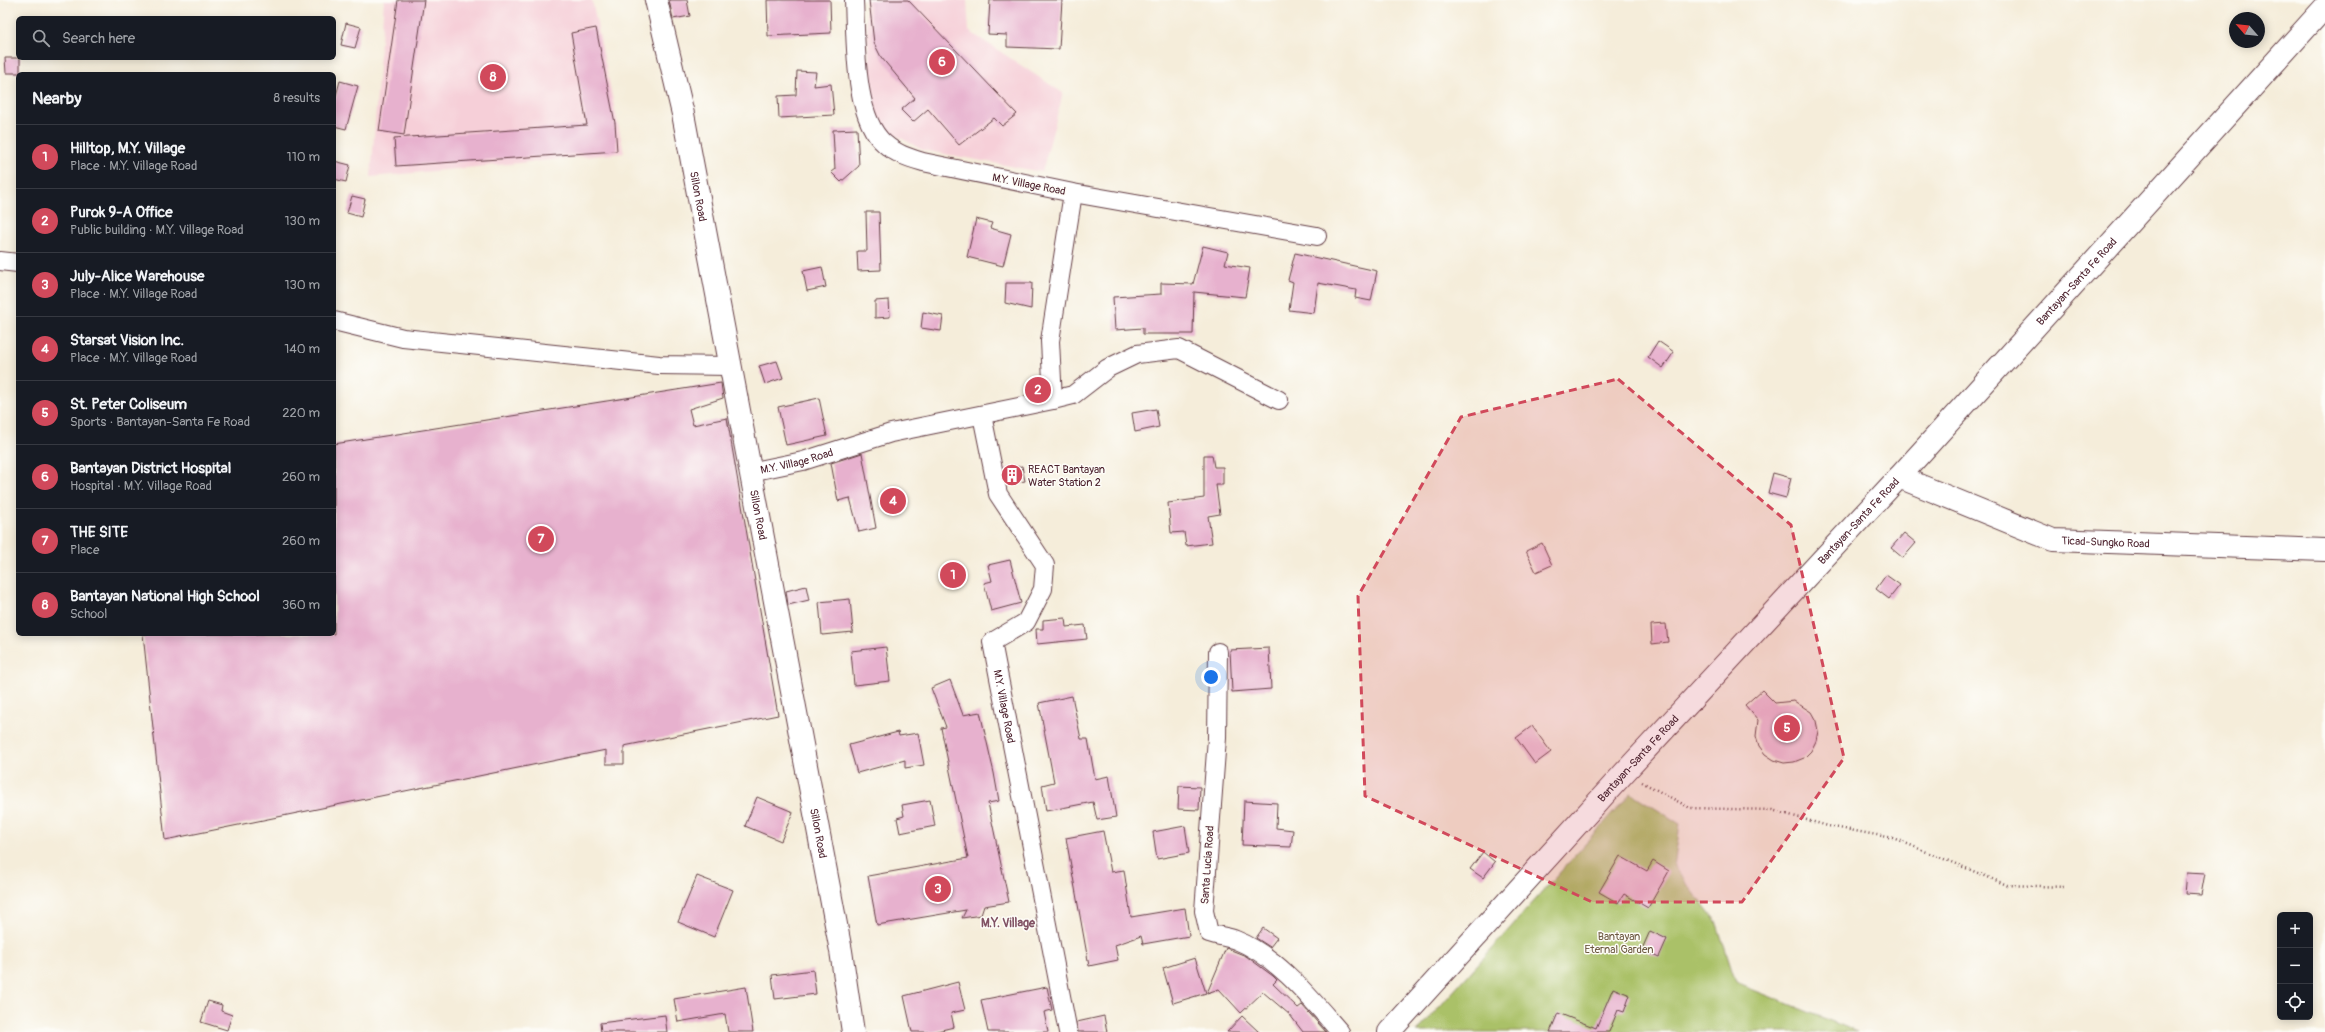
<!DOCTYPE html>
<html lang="en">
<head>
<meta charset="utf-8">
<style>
	body { margin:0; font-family:Pangolin,sans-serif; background:#20242c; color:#f1f3f6 }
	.controls { position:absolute; right:12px; bottom:12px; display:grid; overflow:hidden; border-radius:6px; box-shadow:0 2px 10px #0003 }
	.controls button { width:36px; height:36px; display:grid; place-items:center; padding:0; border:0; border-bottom:1px solid #363941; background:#171b24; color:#f1f3f6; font:20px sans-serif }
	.compass { position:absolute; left:2229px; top:12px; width:36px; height:36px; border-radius:50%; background:#171b24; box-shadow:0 2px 10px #0003; rotate:298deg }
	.you { position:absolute; left:1211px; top:677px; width:14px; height:14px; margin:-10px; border:3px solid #fff; border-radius:50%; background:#1a73e8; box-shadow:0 0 0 6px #1a73e833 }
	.badge { display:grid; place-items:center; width:26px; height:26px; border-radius:50%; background:#d1495b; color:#fff; font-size:13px; font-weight:700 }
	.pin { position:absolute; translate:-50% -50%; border:2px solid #fff; box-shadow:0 1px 4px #0006 }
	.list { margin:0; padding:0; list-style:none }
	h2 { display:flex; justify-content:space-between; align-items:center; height:52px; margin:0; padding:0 16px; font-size:17px }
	h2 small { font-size:13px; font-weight:400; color:#9ea1a6 }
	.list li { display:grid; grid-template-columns:26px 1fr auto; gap:12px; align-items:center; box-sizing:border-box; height:64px; padding:0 16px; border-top:1px solid #363941 }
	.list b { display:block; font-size:15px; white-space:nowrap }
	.list p { margin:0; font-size:13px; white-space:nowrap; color:#9ea1a6 }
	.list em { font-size:13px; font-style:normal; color:#9ea1a6 }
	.icon { flex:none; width:22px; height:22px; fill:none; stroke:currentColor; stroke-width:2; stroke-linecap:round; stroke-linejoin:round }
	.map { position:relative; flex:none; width:2325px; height:1032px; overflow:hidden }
	.search { position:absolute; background:#171b24; box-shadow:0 2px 10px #0003; left:16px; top:16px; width:320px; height:44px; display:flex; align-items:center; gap:10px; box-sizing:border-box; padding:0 14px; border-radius:6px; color:#9ea1a6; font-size:15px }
	.panel { position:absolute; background:#171b24; box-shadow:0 2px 10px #0003; left:16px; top:72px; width:320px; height:564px; border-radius:6px }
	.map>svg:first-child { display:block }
	.built { fill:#f6cfd8 }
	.green { fill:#aac167; stroke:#7a7049 }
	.building { fill:#e7b1ce }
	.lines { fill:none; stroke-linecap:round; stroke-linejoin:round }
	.minor-casing { stroke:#643e45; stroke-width:20 }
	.tertiary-casing { stroke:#643e45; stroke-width:24 }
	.secondary-casing { stroke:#643e45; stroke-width:24 }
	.path { stroke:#643e45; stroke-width:2.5; stroke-dasharray:1 3; stroke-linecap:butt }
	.minor { stroke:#fff; stroke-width:18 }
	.tertiary { stroke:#fff; stroke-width:22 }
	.secondary { stroke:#fff; stroke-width:22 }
	.marked { fill:#d1495b; fill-opacity:0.2; stroke:#d1495b; stroke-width:3; stroke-dasharray:8 5; stroke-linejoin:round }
	.labels { text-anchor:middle; stroke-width:3; stroke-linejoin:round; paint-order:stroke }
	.street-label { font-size:11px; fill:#4a1f2b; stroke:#fdfcf7 }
	.poi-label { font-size:11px; fill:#4a1f2b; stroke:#fdfcf7; text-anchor:start }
	.park-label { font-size:11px; fill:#6c5840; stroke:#fdfcf7 }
	.neighbourhood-label { font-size:12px; font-weight:bold; fill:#815264; stroke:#fdfcf7 }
</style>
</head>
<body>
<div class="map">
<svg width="2325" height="1032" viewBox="0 0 2325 1032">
	<rect width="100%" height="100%" fill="#fdfcf7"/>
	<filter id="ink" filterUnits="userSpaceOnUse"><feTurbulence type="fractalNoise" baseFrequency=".025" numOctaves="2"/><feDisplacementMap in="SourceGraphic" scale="8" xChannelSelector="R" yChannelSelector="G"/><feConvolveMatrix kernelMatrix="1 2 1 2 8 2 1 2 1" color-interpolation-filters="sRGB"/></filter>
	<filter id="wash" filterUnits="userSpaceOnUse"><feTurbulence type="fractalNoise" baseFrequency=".012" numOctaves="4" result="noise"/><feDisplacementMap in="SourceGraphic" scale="16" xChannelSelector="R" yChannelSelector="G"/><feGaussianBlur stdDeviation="0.9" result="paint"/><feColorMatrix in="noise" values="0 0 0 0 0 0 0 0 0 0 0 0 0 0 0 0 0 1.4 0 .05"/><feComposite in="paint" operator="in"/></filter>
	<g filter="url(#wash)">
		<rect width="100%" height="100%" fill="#f5edda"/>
		<!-- built -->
		<path class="built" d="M384 0H592L624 153 371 177Z
			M865 0H967L969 31 1063 93 1042 172 923 150 888 131 878 120 872 103Z"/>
		<!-- green -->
		<path class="green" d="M1631 793 1680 824 1674 867 1716 921 1736 983 1858 1032H1417Z"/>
		<g id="blocks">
			<!-- building -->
			<path class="building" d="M398 0H424L404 135 379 131Z
				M669 0H687L690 16 673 19Z
				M767 0H830L831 33 768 36Z
				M869 0H908L1017 114 1002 126 994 118 959 145 928 109 913 122 901 110 915 98 881 57 874 43Z
				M990 0H1062L1059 49 1007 47V35L988 34Z
				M346 23 361 27 355 48 341 45Z
				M596 28 615 123 617 151 396 166 394 138 587 125 571 33Z
				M5 58H20V73H6Z
				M797 71 816 72 814 86 831 84 834 115 779 118 778 96 796 95Z
				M340 81 358 86 346 129 334 126V103Z
				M857 129 859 166 841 182 831 172 835 169 833 130Z
				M334 161 350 165 346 182 334 179Z
				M352 196 365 199 361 217 347 213Z
				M866 212H879L881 270 858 271 857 251H867Z
				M976 219 992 223 990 228 1011 234 1003 266 967 257Z
				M1203 246 1228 252 1225 264 1250 268 1245 297 1194 292 1193 334H1143V328L1115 330 1113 297 1161 294V283L1193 284Z
				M1295 253 1377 271 1371 301 1355 298 1356 290 1318 283 1314 313 1289 310 1293 282 1288 280Z
				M822 267 826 287 807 291 803 271Z
				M1006 283H1032L1031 309 1005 303Z
				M889 300 890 317 875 318V301Z
				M923 312 943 316 941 331 921 328Z
				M1658 341 1674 352 1663 368 1648 357Z
				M777 361 783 378 765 384 759 366Z
				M721 383 723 398 689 409 693 425 727 418 778 715 624 746V764H606V750L165 840 143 634H334V444Z
				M819 398 827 436 786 445 778 407Z
				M1156 409 1159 427 1135 432 1132 413Z
				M862 453 876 528 859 532 850 498 838 501 831 463Z
				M1204 455H1212L1214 467H1223V485H1216L1220 514 1208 516 1212 543 1186 546 1184 532 1171 533 1168 503 1204 498Z
				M1022 466 1025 481 1007 484 1004 469Z
				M1773 473 1791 478 1786 498 1768 493Z
				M1904 533 1916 543 1903 558 1891 548Z
				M1542 543 1552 565 1536 572 1526 551Z
				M1010 560 1021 603 991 611 984 583 992 581 988 565Z
				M1886 575 1900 585 1889 599 1876 589Z
				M806 586 809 600 788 605 786 591Z
				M850 599 853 632 822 635 819 602Z
				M1065 618 1066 627 1085 625 1087 639 1037 644 1036 629H1043V620Z
				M1666 624 1668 642 1652 644 1651 625Z
				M886 647 890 681 854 685 851 651Z
				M1269 648 1271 689 1232 692 1230 650Z
				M950 680 963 715 980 712 994 773 999 801 988 803 1009 902 984 906 981 915 962 918 966 910 877 925 868 876 968 858 941 728 946 727 931 688Z
				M1762 690 1775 703 1794 701 1811 712 1816 721 1818 731 1816 741 1811 751 1804 758 1794 762 1784 763 1774 760 1765 754 1759 746 1756 736 1758 720 1745 705Z
				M1072 696 1081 739H1088L1095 779 1109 776 1116 817 1097 820 1093 802 1046 811 1042 785 1054 782 1039 703Z
				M1532 726 1551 752 1535 764 1516 738Z
				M898 732 899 736 918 733 924 765 905 768V760L857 773 849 745Z
				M1179 786 1200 787 1199 810 1178 809Z
				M757 797 793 812 781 841 745 826Z
				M930 800 935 826 900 833 897 818 904 816 902 805Z
				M1244 801 1277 803 1276 828 1293 830 1291 847 1242 845Z
				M1185 826 1189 853 1157 859 1153 832Z
				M1103 831 1111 872 1124 870 1131 917 1185 908 1189 936 1143 944 1141 936 1115 945 1118 960 1089 966 1066 838Z
				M1483 852 1495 862 1483 878 1470 869Z
				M1620 856 1647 871 1653 861 1669 871 1648 908 1624 894 1618 903 1599 892Z
				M2187 872 2205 873 2201 895 2185 894Z
				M697 876 733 890 714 937 678 922Z
				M1263 928 1277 938 1270 947 1256 938Z
				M1650 931 1667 939 1659 957 1642 949Z
				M1226 948 1246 956 1273 976 1277 980 1273 984 1298 1008 1302 1005 1326 1032H1303L1290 1015 1263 992 1241 1013 1219 989 1207 993Z
				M1195 958 1206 993 1173 1003 1163 968Z
				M813 970 816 994 775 999 772 975Z
				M958 982 965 1010 951 1013 954 1027 933 1032H912L904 996Z
				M746 987 753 1032H728L725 1014 678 1022 674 999Z
				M1047 987 1052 1010 1044 1012 1048 1032H988L981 1000Z
				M1613 988 1630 995 1624 1012 1618 1010 1609 1032H1550L1558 1013 1596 1028Z
				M208 1001 222 1005 221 1011 232 1015 227 1030 201 1022Z
				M665 1015 667 1032H601L600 1023Z
				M1104 1016 1107 1032H1078L1077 1022Z
				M1242 1016 1259 1032H1227Z"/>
		</g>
	</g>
	<g filter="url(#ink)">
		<use href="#blocks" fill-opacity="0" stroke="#643e45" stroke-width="1"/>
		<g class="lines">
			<!-- minor casing -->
			<g class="minor-casing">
				<g id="minor">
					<path d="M1073 193 1317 236"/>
					<path d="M0 261 18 263"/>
					<path d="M334 321 403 338 659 365 730 366"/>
					<path d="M1053 400 1073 395 1108 368 1137 354 1179 349 1279 400"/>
					<path id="s1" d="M982 415 998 494 1045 565 1043 589 1026 622 992 642 1068 1032"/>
					<path id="s2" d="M750 472 803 461 891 433 1053 400 1050 341 1073 193 923 162C910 158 896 154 885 144 853 118 856 39 854 0"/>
					<path d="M1218 652 1217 738 1204 911 1209 933C1218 936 1228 937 1236 940 1277 956 1312 1000 1340 1032"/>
				</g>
			</g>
			<!-- tertiary casing -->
			<g class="tertiary-casing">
				<g id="tertiary">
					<path id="s3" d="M1899 477 2053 540 2325 550"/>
				</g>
			</g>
			<!-- secondary casing -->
			<g class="secondary-casing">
				<g id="secondary">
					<path id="s4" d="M656 0 683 114 841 951 853 1032"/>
					<path id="s5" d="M1389 1032 1624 773 1899 477 2325 7"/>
				</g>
			</g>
			<!-- path -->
			<path class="path" d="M1642 782 1690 808 1772 810 1828 826 1893 838 2007 885 2066 887"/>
			<!-- minor -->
			<use href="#minor" class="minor"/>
			<!-- tertiary -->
			<use href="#tertiary" class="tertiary"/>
			<!-- secondary -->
			<use href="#secondary" class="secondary"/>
		</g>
	</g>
	<!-- marked area -->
	<path class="marked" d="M1618 379 1791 525 1844 758 1742 902H1592L1365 796 1358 596 1461 417Z"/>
	<!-- icons -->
	<defs>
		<g id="building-disc" transform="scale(1.15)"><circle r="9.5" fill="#d1495b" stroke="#fdfcf7"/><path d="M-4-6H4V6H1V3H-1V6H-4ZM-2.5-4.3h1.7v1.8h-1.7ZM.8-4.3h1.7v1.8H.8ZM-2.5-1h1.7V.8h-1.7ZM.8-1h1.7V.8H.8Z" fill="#fff"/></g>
	</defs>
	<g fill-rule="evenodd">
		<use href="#building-disc" x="1012" y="475"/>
	</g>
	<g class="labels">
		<!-- street labels -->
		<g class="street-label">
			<text transform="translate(1029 184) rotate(11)" y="4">M.Y. Village Road</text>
			<text dy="4" stroke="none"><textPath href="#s4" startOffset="201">Sillon Road</textPath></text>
			<text dy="4" stroke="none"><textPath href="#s5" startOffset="1018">Bantayan-Santa Fe Road</textPath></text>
			<text dy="4" stroke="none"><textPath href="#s2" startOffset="48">M.Y. Village Road</textPath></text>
			<text dy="4" stroke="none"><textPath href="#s4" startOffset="525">Sillon Road</textPath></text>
			<text dy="4" stroke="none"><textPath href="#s5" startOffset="694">Bantayan-Santa Fe Road</textPath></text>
			<text dy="4" stroke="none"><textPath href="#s3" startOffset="219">Ticad-Sungko Road</textPath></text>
			<text dy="4" stroke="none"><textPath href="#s1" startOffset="332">M.Y. Village Road</textPath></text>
			<text dy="4" stroke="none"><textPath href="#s5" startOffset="370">Bantayan-Santa Fe Road</textPath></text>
			<text dy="4" stroke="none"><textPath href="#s4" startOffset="849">Sillon Road</textPath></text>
			<text transform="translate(1207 865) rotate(-86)" y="4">Santa Lucia Road</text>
		</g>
		<!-- poi labels -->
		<g class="poi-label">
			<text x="1028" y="473">REACT Bantayan<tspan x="1028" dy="13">Water Station 2</tspan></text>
		</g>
		<!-- park labels -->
		<g class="park-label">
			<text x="1619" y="940">Bantayan<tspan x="1619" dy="13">Eternal Garden</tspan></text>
		</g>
		<!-- neighbourhood labels -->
		<g class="neighbourhood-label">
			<text x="1008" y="927">M.Y. Village</text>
		</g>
	</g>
</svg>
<div class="controls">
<button>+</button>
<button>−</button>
<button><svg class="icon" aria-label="locate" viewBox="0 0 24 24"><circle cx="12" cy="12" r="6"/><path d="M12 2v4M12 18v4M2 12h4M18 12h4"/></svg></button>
</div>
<svg class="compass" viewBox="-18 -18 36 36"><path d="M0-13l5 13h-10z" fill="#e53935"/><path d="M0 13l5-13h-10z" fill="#9ea1a6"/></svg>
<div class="you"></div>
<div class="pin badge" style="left:953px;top:575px">1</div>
<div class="pin badge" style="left:1038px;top:390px">2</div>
<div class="pin badge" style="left:938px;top:889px">3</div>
<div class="pin badge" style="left:893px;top:501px">4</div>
<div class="pin badge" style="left:1787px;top:728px">5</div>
<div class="pin badge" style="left:942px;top:62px">6</div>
<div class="pin badge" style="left:541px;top:539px">7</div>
<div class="pin badge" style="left:493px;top:77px">8</div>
<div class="search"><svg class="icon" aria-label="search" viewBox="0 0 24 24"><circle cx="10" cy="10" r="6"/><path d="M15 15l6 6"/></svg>Search here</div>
<section class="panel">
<h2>Nearby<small>8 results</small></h2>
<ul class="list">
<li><span class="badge">1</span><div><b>Hilltop, M.Y. Village</b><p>Place · M.Y. Village Road</p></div><em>110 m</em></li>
<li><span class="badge">2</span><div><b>Purok 9-A Office</b><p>Public building · M.Y. Village Road</p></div><em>130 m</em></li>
<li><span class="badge">3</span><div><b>July-Alice Warehouse</b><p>Place · M.Y. Village Road</p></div><em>130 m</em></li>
<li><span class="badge">4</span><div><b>Starsat Vision Inc.</b><p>Place · M.Y. Village Road</p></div><em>140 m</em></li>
<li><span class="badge">5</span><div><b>St. Peter Coliseum</b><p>Sports · Bantayan-Santa Fe Road</p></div><em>220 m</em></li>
<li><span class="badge">6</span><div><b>Bantayan District Hospital</b><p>Hospital · M.Y. Village Road</p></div><em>260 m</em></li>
<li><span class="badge">7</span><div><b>THE SITE</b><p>Place</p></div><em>260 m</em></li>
<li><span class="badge">8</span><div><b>Bantayan National High School</b><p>School</p></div><em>360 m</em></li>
</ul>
</section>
</div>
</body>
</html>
